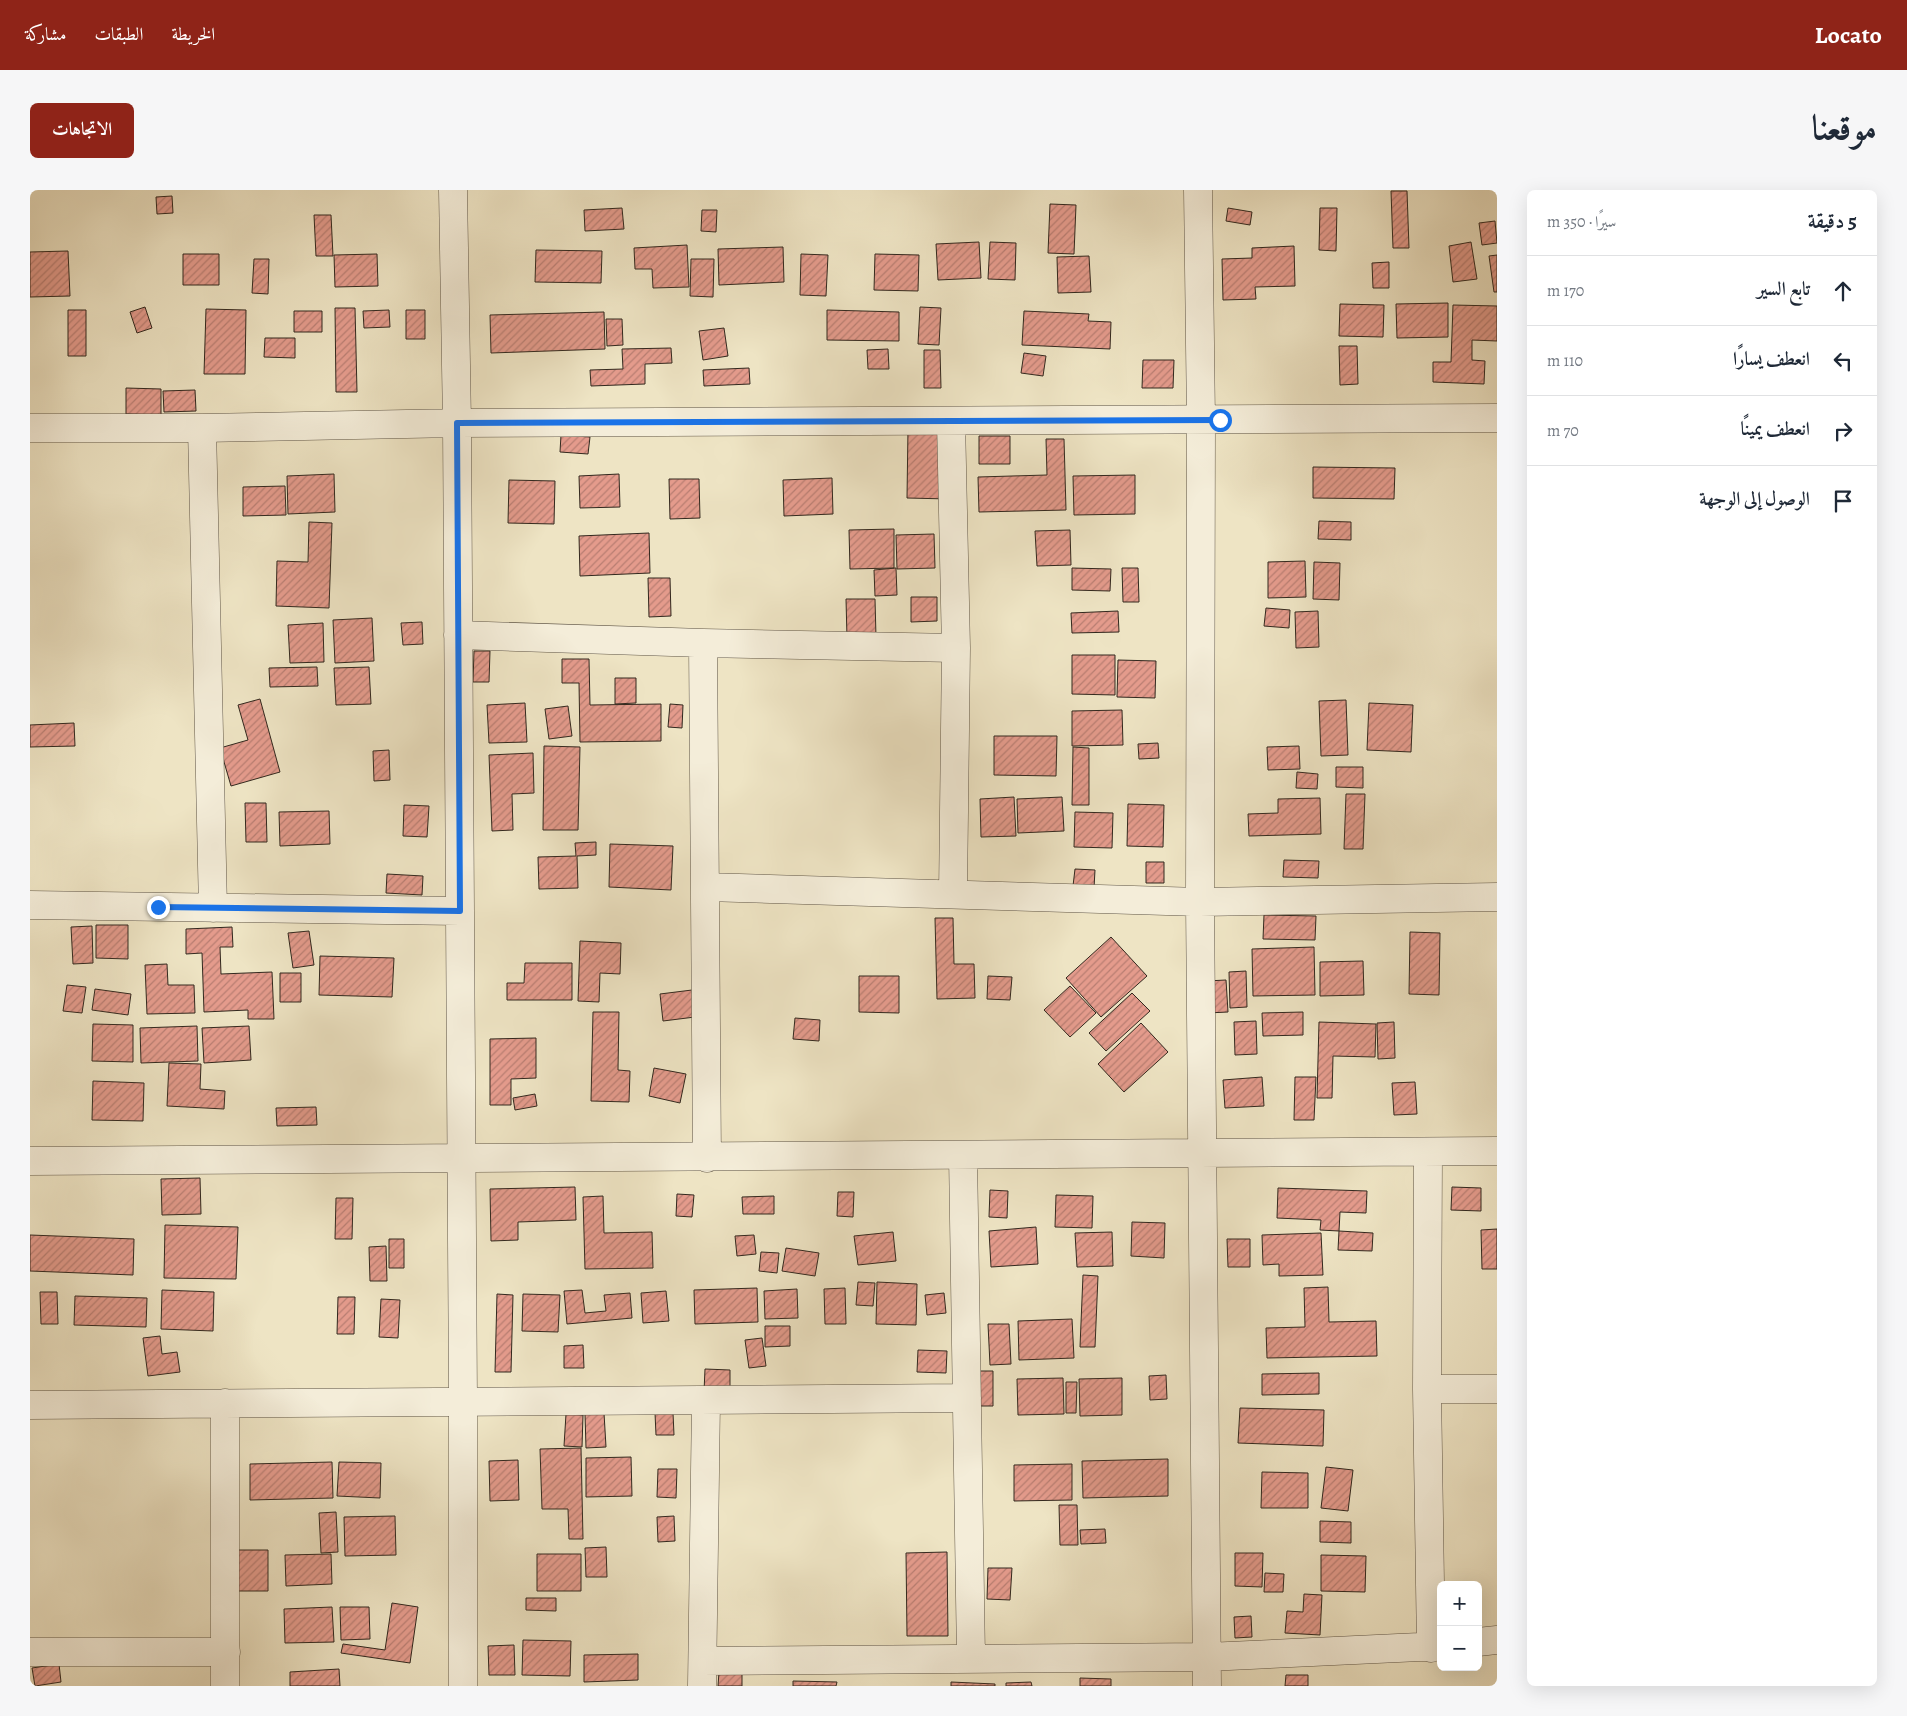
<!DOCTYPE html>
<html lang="ar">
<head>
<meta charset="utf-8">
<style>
	body { margin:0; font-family:Alegreya,Amiri,serif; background:#f6f6f7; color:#1f2937; direction:rtl }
	.controls { position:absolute; right:15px; bottom:15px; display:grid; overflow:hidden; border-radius:8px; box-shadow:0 5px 20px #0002 }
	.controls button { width:45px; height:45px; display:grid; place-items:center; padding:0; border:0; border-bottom:1px solid #e0e1e3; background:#fff; color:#1f2937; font:25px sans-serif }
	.stop { position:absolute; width:15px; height:15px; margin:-11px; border:4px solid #1a73e8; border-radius:50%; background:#fff }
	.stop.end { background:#1a73e8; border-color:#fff; box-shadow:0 1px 5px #0008 }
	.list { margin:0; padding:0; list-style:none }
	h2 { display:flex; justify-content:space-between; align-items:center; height:65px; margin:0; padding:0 20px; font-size:21px }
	h2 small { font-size:16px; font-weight:400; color:#747a83 }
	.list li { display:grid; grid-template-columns:32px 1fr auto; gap:15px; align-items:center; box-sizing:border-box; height:70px; padding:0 20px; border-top:1px solid #e0e1e3 }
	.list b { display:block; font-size:19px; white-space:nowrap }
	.list em { font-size:16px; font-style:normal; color:#747a83 }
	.icon { flex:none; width:28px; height:28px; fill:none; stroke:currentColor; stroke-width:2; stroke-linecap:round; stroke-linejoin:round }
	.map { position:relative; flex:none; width:1467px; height:1496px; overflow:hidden; direction:ltr; border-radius:8px }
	header { display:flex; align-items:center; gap:30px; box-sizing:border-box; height:70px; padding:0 25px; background:#8f2418; color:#fff }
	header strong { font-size:24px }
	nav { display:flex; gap:28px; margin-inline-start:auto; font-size:18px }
	.intro { display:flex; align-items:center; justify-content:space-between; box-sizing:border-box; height:120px; padding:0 30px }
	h1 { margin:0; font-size:35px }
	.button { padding:12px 22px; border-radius:8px; background:#8f2418; color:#fff; font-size:18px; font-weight:700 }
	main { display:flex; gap:30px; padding:0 30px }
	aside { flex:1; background:#fff; border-radius:8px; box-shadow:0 5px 20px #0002 }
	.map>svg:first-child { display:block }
	.building { fill:url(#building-hatch); stroke:#32281e }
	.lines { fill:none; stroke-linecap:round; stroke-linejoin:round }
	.minor-casing { stroke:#615748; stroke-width:29 }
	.minor { stroke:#f4edd9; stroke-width:28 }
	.route { stroke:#1a73e8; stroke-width:6 }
</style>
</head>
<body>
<header>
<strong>Locato</strong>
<nav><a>الخريطة</a><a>الطبقات</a><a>مشاركة</a></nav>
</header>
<div class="intro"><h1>موقعنا</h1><a class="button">الاتجاهات</a></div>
<main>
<aside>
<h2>5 دقيقة<small>سيرًا · 350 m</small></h2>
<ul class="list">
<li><svg class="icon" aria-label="ahead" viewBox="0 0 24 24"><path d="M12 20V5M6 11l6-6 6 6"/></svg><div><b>تابع السير</b></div><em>170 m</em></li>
<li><svg class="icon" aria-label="left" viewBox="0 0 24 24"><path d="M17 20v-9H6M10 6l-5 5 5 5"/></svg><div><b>انعطف يسارًا</b></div><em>110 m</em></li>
<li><svg class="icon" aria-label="right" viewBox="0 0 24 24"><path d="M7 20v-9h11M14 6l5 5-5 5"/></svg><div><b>انعطف يمينًا</b></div><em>70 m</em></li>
<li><svg class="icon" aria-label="arrive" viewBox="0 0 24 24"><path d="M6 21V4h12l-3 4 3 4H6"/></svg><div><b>الوصول إلى الوجهة</b></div></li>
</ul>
</aside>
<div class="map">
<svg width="1467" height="1496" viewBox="0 0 1467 1496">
	<defs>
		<pattern id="building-hatch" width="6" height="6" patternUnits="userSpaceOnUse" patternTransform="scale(1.25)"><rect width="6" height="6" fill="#e49b8c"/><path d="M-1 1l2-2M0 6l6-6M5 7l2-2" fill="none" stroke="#b97e72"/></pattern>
	</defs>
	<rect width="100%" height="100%" fill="#eee4c4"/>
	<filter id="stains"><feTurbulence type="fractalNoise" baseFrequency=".004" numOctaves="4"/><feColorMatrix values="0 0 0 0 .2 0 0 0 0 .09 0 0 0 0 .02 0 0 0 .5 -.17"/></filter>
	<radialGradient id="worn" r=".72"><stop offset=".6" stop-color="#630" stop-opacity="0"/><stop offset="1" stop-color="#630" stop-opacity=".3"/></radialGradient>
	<!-- building -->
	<path class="building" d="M1361 1H1377L1379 58H1363Z
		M142 6 143 23 127 24 126 7Z
		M1020 14 1046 15 1044 64 1018 63Z
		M592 18 594 39 555 41 554 20Z
		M1198 18 1222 22 1220 35 1196 31Z
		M1290 18H1307L1306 61 1289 60Z
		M672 20H687L686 42 671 41Z
		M284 25H301L303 66H286Z
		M1465 31 1467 53 1452 55 1449 33Z
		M949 52 951 88 908 90 906 54Z
		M960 52 986 53 985 90 958 89Z
		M1441 52 1447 89 1423 92 1419 56Z
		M657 55 659 97 623 98 622 79H605L604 58Z
		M1264 56 1265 96 1225 97 1226 109 1193 110 1192 69 1222 68V58Z
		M753 57 754 92 689 95 688 59Z
		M506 60 572 61 571 93 505 92Z
		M38 61 40 106 0 107V62Z
		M153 64H189V95H153Z
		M347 64 348 96 305 97 304 65Z
		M771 64 798 65 796 106 770 105Z
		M845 64 889 65 888 101 844 100Z
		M1467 65V102H1464L1459 66Z
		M1059 66 1061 102 1028 103 1027 67Z
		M224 69H239L238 104 222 103Z
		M661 69H684L683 107 660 106Z
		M1359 72V98H1343L1342 73Z
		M1418 113V147L1367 148 1366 114Z
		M1310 114 1354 115 1353 147 1309 146Z
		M1423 115 1467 116V151L1442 150V170L1455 171 1454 194 1403 192V172H1421Z
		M115 117 122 138 107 143 100 122Z
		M890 117 911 118 909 155 888 154Z
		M305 118H325L327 202H306Z
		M176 119 216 120 215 184H174Z
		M38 120H56V166H38Z
		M359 120 360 137 334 138 333 121Z
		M376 120H395V149H376Z
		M797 120 869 122V151L797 150Z
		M264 121H292V142H264Z
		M994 121 1059 124 1058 131 1081 132 1080 159 992 155Z
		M574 122 575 159 461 163 460 125Z
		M576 129H592L593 155 577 156Z
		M694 138 698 166 673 170 669 141Z
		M235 148H265V168L234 167Z
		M1309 156H1327L1328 194 1310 195Z
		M641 158 642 173 615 174V194L561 196 560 180 593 179 592 159Z
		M858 159 859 179H838L837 160Z
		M894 160H910L911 198H894Z
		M994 163 1016 166 1013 186 991 183Z
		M1113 170H1144L1143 198H1112Z
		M719 178 720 194 674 196 673 180Z
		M96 198 131 199V225L96 224Z
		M165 200 166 221 134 222 133 201Z
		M878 238H919V309L877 308Z
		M531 245 560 247 558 264 530 262Z
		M949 246H980V274H949Z
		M1016 249H1034L1036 320 949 322 948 287 1017 285Z
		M1283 277 1365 278 1364 309 1283 308Z
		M304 284 305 322 258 324 257 286Z
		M589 284 590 317 550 318 549 286Z
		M1105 285V324L1044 325 1043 286Z
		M802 288 803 324 754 326 753 290Z
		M639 289H669L670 328 640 329Z
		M479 290 525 291 524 334 478 333Z
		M255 296 256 325 213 326V297Z
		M1289 331 1321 332V350L1288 349Z
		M279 332 302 333 299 418 246 416 247 371 278 372Z
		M864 339V378L820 379 819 340Z
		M1040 340 1041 375 1007 376 1005 341Z
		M619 343 620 383 550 386 549 346Z
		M904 344 905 378 867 379 866 345Z
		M1275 371 1276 407 1238 408V372Z
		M1284 372 1310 373 1309 410 1283 409Z
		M866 378 867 405 845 406 844 380Z
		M1042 378 1081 379 1080 401 1042 400Z
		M1092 378H1108L1109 412H1093Z
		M618 388H640L641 426 619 427Z
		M881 407H907V431L881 432Z
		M816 409H845L846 447 817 448Z
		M1236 418 1260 420 1259 438 1234 436Z
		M1088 421 1089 442 1042 443 1041 423Z
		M1288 421 1289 457 1266 458 1265 422Z
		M342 428 344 471 305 473 303 430Z
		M392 432 393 454 373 455 371 433Z
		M293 433 294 472 260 473 258 435Z
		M444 461H460L459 492H443Z
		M1042 465H1085V505L1042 504Z
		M532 469H559L560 515 631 514V551L550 552 549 493H532Z
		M1088 470 1126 471 1125 508 1087 507Z
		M287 477 288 496 240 497 239 478Z
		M339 477 341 514 306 515 304 478Z
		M585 488H606V513L585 514Z
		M230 509 250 582 201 596 190 558 218 550 208 515Z
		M1316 510 1318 565 1291 566 1289 511Z
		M495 513 497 552 459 553 457 515Z
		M1339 513 1383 515 1381 562 1337 560Z
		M640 514 653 515 652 538 638 537Z
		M538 516 542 546 519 549 515 519Z
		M1092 520 1093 555 1042 556V521Z
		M44 533 45 556 0 557V535Z
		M964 546H1027L1026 586 964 585Z
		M1128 553 1129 568 1109 569 1108 554Z
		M514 556 550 557 548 640H513Z
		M1269 556 1270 579 1238 580 1237 557Z
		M1043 557 1059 558V615H1042Z
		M359 560 360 590 344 591 343 561Z
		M503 563 504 603 482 604 483 640 462 641 459 565Z
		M1306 577H1333V598L1306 597Z
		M1267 582 1288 584 1287 599 1266 598Z
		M1316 604H1335L1333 659H1314Z
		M984 607 986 646 951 647 950 609Z
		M1032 607 1034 641 988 643 987 609Z
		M1290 608 1291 644 1219 646 1218 624 1248 623V609Z
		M215 613H236L237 652H216Z
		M1098 614 1134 615 1133 657 1097 656Z
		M374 615 399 616 397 647 373 646Z
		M299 621 300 654 250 656 249 622Z
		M1045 622 1083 623 1082 658 1044 657Z
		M566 652V665L547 666 548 698 509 699 508 667 546 666 545 653Z
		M580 654 643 656 641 700 579 697Z
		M1254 670 1289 671 1288 688 1253 687Z
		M1116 672H1134V693H1116Z
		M1045 679 1065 680 1064 698 1043 696Z
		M357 684 393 686 392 705 356 703Z
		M1234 725 1286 726 1285 750 1233 749Z
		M905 728H923L924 774H944L945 808 907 809Z
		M66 735H98V769L66 768Z
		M62 736 63 773 43 774 41 737Z
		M202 737 203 757H190L191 784 242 782 244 829H218V820L174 822 172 763 156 764V739Z
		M279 741 284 775 263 778 258 743Z
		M1380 742 1410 743 1409 805 1379 804Z
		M1081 747 1117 786 1071 827 1036 788Z
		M550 751 591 753 590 784 570 783 569 812 548 811Z
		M1284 757 1285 805 1223 806 1222 759Z
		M290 766 364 768 362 807 289 805Z
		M1333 771 1334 805 1290 806V772Z
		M495 773H542V810H477V793H494Z
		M137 774 138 795H164L165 823 117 824 115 775Z
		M1216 781 1217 817 1200 818 1199 782Z
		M250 783H271V812H250Z
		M829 786H869V823L829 822Z
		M958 786 982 787 980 810 957 809Z
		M1196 790 1198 822 1177 823 1176 791Z
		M37 795 56 797 52 823 33 821Z
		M1040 796 1066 823 1040 847 1014 820Z
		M65 799 101 804 98 825 62 820Z
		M662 800 665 827 633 831 630 804Z
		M1102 803 1120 821 1076 861 1059 843Z
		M563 822H589L588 880 600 881 599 912 561 911Z
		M1273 822V845L1233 846 1232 823Z
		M765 828 790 830 789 851 763 849Z
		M1226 831 1227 864 1205 865 1204 832Z
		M1289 832 1346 834 1345 867 1303 866 1302 908H1287Z
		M1364 832 1365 868 1348 869 1347 833Z
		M1111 833 1138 862 1094 902 1068 874Z
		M63 834 103 835V872L62 871Z
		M167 836 168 871 111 873 110 838Z
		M219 836 221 870 174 873 172 838Z
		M506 848V888L481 889V915H460V849Z
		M139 873 171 874 170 899 195 901 194 919 137 916Z
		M624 878 656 884 650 913 619 906Z
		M1232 887 1234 916 1195 918 1193 890Z
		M1265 887H1286L1284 930H1264Z
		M63 891 114 893 113 931 62 930Z
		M1385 892 1387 924 1364 925 1362 893Z
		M505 904 507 916 485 920 483 908Z
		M286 917 287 935 247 936 246 918Z
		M170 988 171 1024 132 1025 131 989Z
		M545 997 546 1030 488 1032V1050L461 1051 460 999Z
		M1422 997 1451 998V1021L1421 1020Z
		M1248 998 1337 1001 1336 1023 1310 1022 1309 1041 1290 1040 1291 1030 1247 1028Z
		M960 1000 978 1001 977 1028 959 1027Z
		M808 1002H824L823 1027 807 1026Z
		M647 1004 664 1005 662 1027 646 1026Z
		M1026 1005 1063 1006 1062 1038 1025 1037Z
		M573 1006 574 1043 622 1042 623 1078 555 1079 553 1007Z
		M744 1006V1024H713L712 1007Z
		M306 1008H323L322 1049H305Z
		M1102 1032 1135 1033 1134 1068 1101 1066Z
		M135 1035 208 1037 206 1089 134 1088Z
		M1006 1037 1008 1074 961 1077 959 1041Z
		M1467 1039V1079H1452L1451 1040Z
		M1309 1041 1343 1043 1342 1061 1308 1060Z
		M863 1042 866 1071 828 1075 824 1046Z
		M1082 1042 1083 1076 1047 1077 1045 1043Z
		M1291 1043 1293 1085 1249 1086V1074L1233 1075 1232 1045Z
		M0 1045 104 1049 103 1085 0 1081Z
		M724 1045 726 1064 707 1066 705 1046Z
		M359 1049H374V1078H359Z
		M1197 1049H1220V1077H1198Z
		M356 1056 357 1091H340L339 1057Z
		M756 1058 789 1063 785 1086 752 1081Z
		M731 1062 749 1063 747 1083 729 1081Z
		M1053 1085 1068 1086 1065 1157H1050Z
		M828 1092 845 1093 843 1116 826 1115Z
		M847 1092 887 1094 886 1135 846 1134Z
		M1298 1097 1299 1132 1346 1131 1347 1166 1237 1168 1236 1138 1275 1137 1274 1098Z
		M727 1098 728 1132 665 1134 664 1100Z
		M815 1098 816 1134H795L794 1099Z
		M767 1099 768 1128 735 1129 734 1101Z
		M132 1100 184 1102 183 1141 131 1139Z
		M552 1100 555 1123 576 1121 574 1105 600 1103 602 1128 537 1134 534 1101Z
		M636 1101 639 1131 613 1133 611 1103Z
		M10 1102H27L28 1134H11Z
		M914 1103 916 1123 897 1125 895 1105Z
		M467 1104 483 1105 481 1182H465Z
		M493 1104 530 1105 528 1142 492 1141Z
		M45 1106 117 1108 116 1137 44 1135Z
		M308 1107H325L324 1144H307Z
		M351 1109 370 1110 368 1148 349 1147Z
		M1042 1129 1044 1168 989 1170 988 1131Z
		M958 1134H979L981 1174 960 1175Z
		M735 1136H760V1156L735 1157Z
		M130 1146 132 1164 147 1162 150 1182 118 1186 113 1148Z
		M732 1148 736 1176 719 1178 715 1150Z
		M553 1155 554 1178H534V1156Z
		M888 1160 917 1161 916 1183 887 1182Z
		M675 1179 700 1180V1203L674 1202Z
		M944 1181H963V1216H944Z
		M1289 1183V1204L1232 1205V1184Z
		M1136 1185 1137 1209 1120 1210 1119 1186Z
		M1033 1188 1034 1224 988 1225 987 1189Z
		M1092 1188V1225L1050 1226 1049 1189Z
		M1036 1192H1047L1046 1223H1036Z
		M1210 1218 1294 1220 1293 1256 1208 1253Z
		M574 1223 576 1257 556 1258 555 1224Z
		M625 1223H643L644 1245H626Z
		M536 1224 553 1225 552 1257 534 1256Z
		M551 1258 553 1349H539L538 1319H512L510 1259Z
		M601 1267 602 1306 556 1307V1268Z
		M1138 1269V1306L1053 1308 1052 1271Z
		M488 1270 489 1310 460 1311 459 1271Z
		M302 1272 303 1308 220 1310V1274Z
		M309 1272 351 1273 350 1308 307 1306Z
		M1042 1274V1310L984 1311V1275Z
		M1296 1277 1323 1280 1318 1321 1291 1318Z
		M628 1279H647L646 1308 627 1307Z
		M1232 1282 1278 1283V1318H1231Z
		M1029 1315H1047L1048 1355H1030Z
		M306 1322 308 1362 291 1363 289 1323Z
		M365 1326 366 1365 315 1366 314 1327Z
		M644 1326 645 1351 628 1352 627 1327Z
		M1290 1331 1321 1332V1353L1290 1352Z
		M1075 1339 1076 1353 1051 1354 1050 1340Z
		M576 1357 577 1387H556L555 1358Z
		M204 1360H238V1401H204Z
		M917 1362 918 1446H877L876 1363Z
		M1205 1363H1233L1232 1397 1205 1396Z
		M301 1364 302 1394 256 1396 255 1365Z
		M507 1364H551V1401H507Z
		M1291 1365 1336 1366 1335 1402 1291 1401Z
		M958 1378H982L980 1410 957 1409Z
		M1235 1383 1254 1384 1253 1402H1234Z
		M1274 1404 1292 1405 1290 1445 1255 1443 1257 1421 1273 1422Z
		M496 1408H526V1421L496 1420Z
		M362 1413 388 1417 380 1473 311 1463 313 1454 355 1460Z
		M302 1417 304 1452 255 1453 254 1419Z
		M310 1417H339L340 1449 311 1450Z
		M1221 1426 1222 1447 1205 1448 1204 1427Z
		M493 1450 541 1451 540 1486 492 1485Z
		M484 1455 485 1485H459L458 1456Z
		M608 1464V1490L554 1492V1465Z
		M29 1474 31 1492 5 1496 2 1478Z
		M309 1479 310 1496H260V1482Z
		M689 1482 712 1483V1496H688Z
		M1256 1485H1278V1496H1255Z
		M1050 1488 1081 1489V1496H1050Z
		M763 1491 807 1492 806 1496H763Z
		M921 1492 965 1494V1496H921Z
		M1001 1492 1002 1496H976V1493Z"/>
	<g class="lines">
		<!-- minor casing -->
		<g class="minor-casing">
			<path id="minor" d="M423 0 427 233 433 1212V1496
				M1168 0 1171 230 1170 712 1177 1496
				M921 231 926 458 923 704
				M0 238H172L427 233 1467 228
				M172 238 183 718
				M428 445 673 453 926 458
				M673 453 677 968
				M676 697 1170 712 1467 707
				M0 715 430 721
				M1398 962 1397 1199 1401 1458
				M933 965 941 1468
				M0 971 1467 961
				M1397 1199H1467
				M195 1213V1496
				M0 1215 937 1208
				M1448 1452 1467 1450
				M0 1462H196
				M673 1471 1177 1467 1411 1456
				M672 1496 676 1211"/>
		</g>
		<!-- minor -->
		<use href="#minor" class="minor"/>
	</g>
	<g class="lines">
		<!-- route -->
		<path class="route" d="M128 717 430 721 427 233 1190 230"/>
	</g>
	<rect width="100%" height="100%" filter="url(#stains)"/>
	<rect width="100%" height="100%" fill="url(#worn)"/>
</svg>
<div class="controls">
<button>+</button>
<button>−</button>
</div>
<div class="stop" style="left:1190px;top:230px"></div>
<div class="stop end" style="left:128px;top:717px"></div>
</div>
</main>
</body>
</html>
